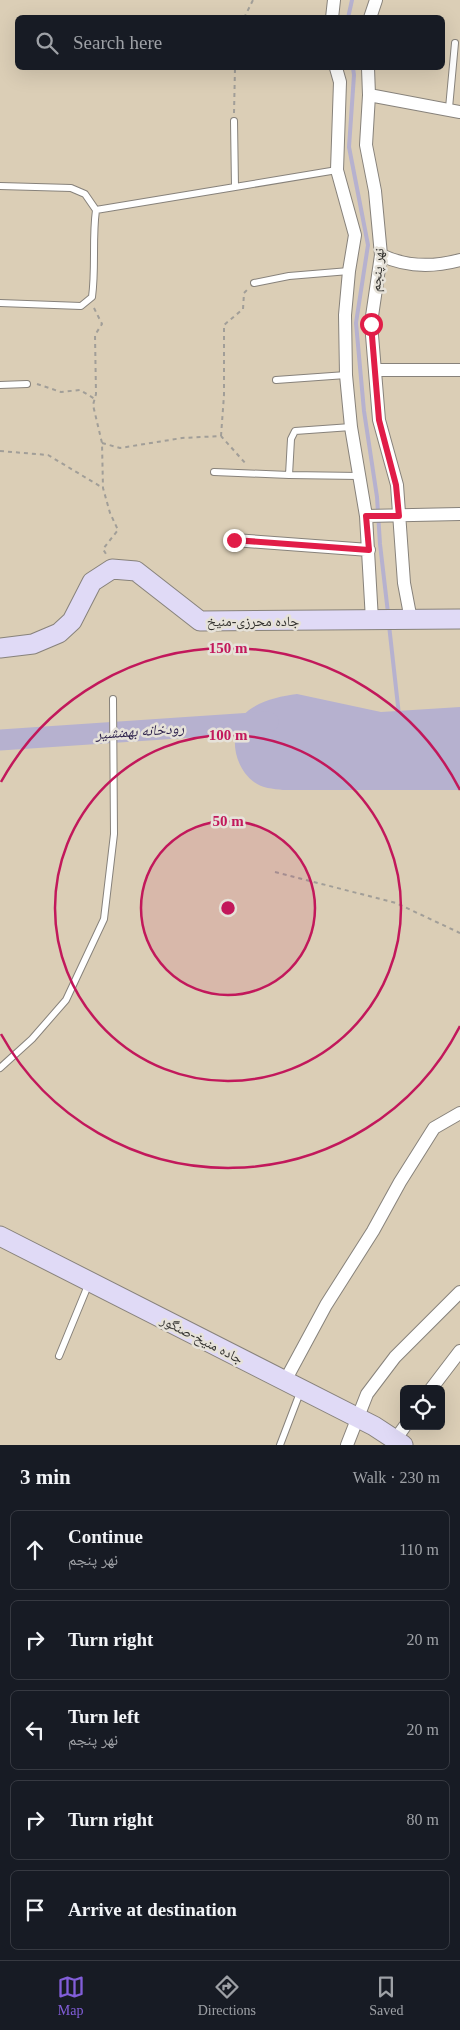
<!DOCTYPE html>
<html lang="en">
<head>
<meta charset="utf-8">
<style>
	body { margin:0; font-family:"Times New Roman","Noto Naskh Arabic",serif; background:#20242c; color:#f1f3f6 }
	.controls { position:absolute; right:15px; bottom:15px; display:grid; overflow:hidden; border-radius:8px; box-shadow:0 5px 20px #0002 }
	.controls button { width:45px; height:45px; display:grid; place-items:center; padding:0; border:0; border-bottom:1px solid #363941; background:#171b24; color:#f1f3f6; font:25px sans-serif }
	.stop { position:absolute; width:15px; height:15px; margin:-11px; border:4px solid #e11d48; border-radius:50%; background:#fff }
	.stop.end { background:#e11d48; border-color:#fff; box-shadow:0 1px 5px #0008 }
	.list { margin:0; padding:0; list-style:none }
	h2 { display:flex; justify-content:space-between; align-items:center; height:65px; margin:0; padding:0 20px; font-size:21px }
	h2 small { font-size:16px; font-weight:400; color:#9ea1a6 }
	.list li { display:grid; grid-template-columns:32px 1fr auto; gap:15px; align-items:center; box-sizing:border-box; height:80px; margin:0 10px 10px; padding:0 10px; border:1px solid #363941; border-radius:8px }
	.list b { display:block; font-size:19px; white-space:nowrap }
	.list p { margin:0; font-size:16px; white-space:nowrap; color:#9ea1a6 }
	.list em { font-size:16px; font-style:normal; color:#9ea1a6 }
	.icon { flex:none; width:28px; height:28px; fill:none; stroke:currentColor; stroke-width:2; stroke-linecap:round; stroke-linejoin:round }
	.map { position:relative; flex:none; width:460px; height:1445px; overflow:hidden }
	.search { position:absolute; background:#171b24; box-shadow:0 5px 20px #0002; left:15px; right:15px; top:15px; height:55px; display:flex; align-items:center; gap:12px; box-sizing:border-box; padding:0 18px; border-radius:8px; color:#9ea1a6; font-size:19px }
	.sheet { height:515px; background:#171b24 }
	nav { display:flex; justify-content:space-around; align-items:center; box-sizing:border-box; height:70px; border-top:1px solid #363941; background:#171b24; font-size:14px; color:#9ea1a6 }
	nav a { display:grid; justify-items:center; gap:2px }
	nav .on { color:#825ed9 }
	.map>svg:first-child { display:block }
	.green { fill:#dbceb6; fill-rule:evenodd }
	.water { fill:#b6b1cf }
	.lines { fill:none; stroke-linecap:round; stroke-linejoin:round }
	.stream { stroke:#b6b1cf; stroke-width:4 }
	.river { stroke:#b6b1cf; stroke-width:21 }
	.service-casing { stroke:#87827b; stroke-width:8 }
	.minor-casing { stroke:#87827b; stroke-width:14 }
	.secondary-casing { stroke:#87827b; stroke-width:21 }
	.path { stroke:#a19e98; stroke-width:2; stroke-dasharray:4 4; stroke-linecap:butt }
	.service { stroke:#fff; stroke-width:6 }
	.minor { stroke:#fff; stroke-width:12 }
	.secondary { stroke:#e0daf6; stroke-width:19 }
	.route { stroke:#e11d48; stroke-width:6 }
	.ring { fill:none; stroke:#c2185b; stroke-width:2.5 }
	.labels { text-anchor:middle; stroke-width:5; stroke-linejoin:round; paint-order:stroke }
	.street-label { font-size:14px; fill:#31302d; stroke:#e6e2d9 }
	.water-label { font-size:15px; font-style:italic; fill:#31264f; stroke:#e6e2d9 }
	.centre { fill:#c2185b; stroke:#e6e2d9; stroke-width:2.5 }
	.ring-label { font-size:15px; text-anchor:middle; font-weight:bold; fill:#c2185b; stroke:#e6e2d9; stroke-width:5; stroke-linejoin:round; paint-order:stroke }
</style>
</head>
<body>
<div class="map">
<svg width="460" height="1445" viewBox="0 0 460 1445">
	<rect width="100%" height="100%" fill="#e6e2d9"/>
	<!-- green -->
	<path class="green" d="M0 0H460V1445H0ZM18 18H442V68H18ZM404 1389H441V1426H404Z"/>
	<!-- water -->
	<path class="water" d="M297 694 381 712 460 707V790H283C273 789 262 788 254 782 232 766 227 727 249 710 263 700 281 696 297 694Z"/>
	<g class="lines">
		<!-- stream -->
		<path class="stream" d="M348 18 352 0
			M353 68 354 75 349 147 368 245 356 323 364 411 377 497 380 544 388 613
			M389 625 399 715"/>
		<!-- river -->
		<path class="river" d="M0 740 268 722"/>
		<!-- service casing -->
		<g class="service-casing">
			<path id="service" d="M449 108 455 43
				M234 121 235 187 337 170
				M0 186 71 188 85 194 96 210
				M254 283 289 276 349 271
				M0 303 81 306 92 297C96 268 92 239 96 210L235 187
				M276 380 346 375
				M0 385 27 384
				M351 427 295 431 291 439 289 475 359 476
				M214 472 289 475
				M0 1068 32 1039 66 1000 104 919 114 834 113 699
				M59 1356 89 1283
				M280 1445 301 1390"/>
		</g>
		<!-- minor casing -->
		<g class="minor-casing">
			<path id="minor" d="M332 18 334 0
				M370 18 376 0
				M336 68 340 82 337 170 355 235 349 271 345 315 346 375 351 427 366 516 372 620
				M368 68 369 95 366 145 375 191 381 255 371 323 379 420 397 485 404 583 411 620
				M369 95 460 112
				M381 255C406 267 434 267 460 260
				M375 370H460
				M366 516 460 514
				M234 540 369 550
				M285 1381 326 1305 373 1231 400 1182 434 1128 460 1113
				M431 1389 460 1351
				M395 1440 405 1426
				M347 1445 367 1394 395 1357 460 1292"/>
		</g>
		<!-- secondary casing -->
		<g class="secondary-casing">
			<path id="secondary" d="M0 648 33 644 59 633 72 621 92 582 112 569 136 571 200 621 460 619
				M0 1236 374 1426 403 1445"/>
		</g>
		<!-- path -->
		<path class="path" d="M244 18 253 0
			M234 113 235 68
			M94 308 102 324 95 335 96 394 93 405 102 443 103 488 110 513 118 530 103 549 106 554
			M37 384 61 392 80 390 95 399
			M221 436 224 395V325L243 309 244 293 248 289
			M102 443 120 448 182 438 221 436 246 464
			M0 451 48 455 103 488
			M275 872 396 903 460 933"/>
		<!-- service -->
		<use href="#service" class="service"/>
		<!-- minor -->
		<use href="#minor" class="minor"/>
		<!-- secondary -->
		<use href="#secondary" class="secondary"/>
	</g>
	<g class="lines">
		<!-- route -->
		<path class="route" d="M234 540 369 550 366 516H399L396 485 379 420 371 324"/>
	</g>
	<!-- distance rings -->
	<circle cx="228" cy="908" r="87" fill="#c2185b" fill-opacity=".12"/>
	<g class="ring">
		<circle cx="228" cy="908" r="87"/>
		<circle cx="228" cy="908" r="173"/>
		<path d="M460 1026A260 260 0 0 1 1 1034M1 782A260 260 0 0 1 460 790"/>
	</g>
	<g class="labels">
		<!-- street labels -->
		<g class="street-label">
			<text transform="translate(377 270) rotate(-85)" y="5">نهر پنجم</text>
			<text x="253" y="626">جاده محرزی-منیخ</text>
			<text transform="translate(202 1339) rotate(27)" y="5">جاده منیخ-صنگور</text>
		</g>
		<!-- water labels -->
		<g class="water-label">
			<text transform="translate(140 731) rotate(-4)" y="5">رودخانه بهمنشیر</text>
		</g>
	</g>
	<circle cx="228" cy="908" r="8" class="centre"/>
	<g class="ring-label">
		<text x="228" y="653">150 m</text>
		<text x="228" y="740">100 m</text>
		<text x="228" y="826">50 m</text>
	</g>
</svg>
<div class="controls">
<button><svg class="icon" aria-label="locate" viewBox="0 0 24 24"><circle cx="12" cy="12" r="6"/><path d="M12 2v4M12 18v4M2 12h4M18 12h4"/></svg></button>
</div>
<div class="stop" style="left:371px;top:324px"></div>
<div class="stop end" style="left:234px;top:540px"></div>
<div class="search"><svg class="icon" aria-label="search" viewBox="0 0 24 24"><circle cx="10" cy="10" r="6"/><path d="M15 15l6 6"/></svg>Search here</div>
</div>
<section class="sheet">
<h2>3 min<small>Walk · 230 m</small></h2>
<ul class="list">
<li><svg class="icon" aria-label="ahead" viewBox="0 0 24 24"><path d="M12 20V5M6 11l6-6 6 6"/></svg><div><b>Continue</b><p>نهر پنجم</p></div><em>110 m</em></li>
<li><svg class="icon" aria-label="right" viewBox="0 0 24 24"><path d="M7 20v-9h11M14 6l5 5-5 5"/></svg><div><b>Turn right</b></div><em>20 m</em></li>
<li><svg class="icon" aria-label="left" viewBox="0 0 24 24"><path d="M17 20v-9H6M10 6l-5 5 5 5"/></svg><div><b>Turn left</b><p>نهر پنجم</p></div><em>20 m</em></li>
<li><svg class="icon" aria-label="right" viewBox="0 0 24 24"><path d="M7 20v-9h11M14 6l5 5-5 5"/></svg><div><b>Turn right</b></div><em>80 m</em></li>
<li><svg class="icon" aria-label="arrive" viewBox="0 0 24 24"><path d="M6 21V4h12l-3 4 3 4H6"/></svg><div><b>Arrive at destination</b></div></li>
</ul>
</section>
<nav>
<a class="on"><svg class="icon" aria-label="map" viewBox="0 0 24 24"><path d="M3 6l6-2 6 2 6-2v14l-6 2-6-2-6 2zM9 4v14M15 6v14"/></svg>Map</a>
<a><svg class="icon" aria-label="directions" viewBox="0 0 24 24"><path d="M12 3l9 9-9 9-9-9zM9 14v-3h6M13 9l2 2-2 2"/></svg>Directions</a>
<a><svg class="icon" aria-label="saved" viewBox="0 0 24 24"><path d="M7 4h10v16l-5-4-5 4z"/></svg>Saved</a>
</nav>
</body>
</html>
